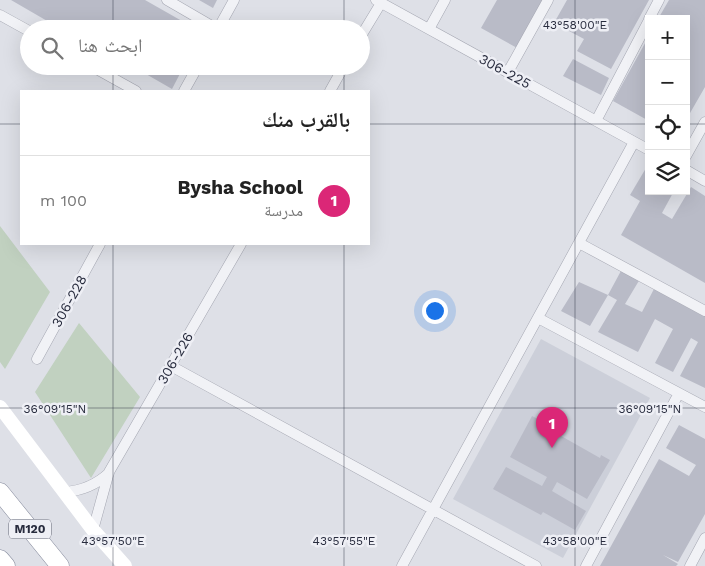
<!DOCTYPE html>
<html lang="ar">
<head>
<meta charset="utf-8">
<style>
	body { margin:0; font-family:"Work Sans","Noto Naskh Arabic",sans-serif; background:#f6f6f6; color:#222; direction:rtl }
	.controls { position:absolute; right:15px; top:15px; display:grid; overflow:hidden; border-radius:0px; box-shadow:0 5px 20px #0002 }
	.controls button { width:45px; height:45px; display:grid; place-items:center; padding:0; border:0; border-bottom:1px solid #e0e0e0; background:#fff; color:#222; font:25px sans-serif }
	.you { position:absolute; left:434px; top:310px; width:18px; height:18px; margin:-12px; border:4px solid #fff; border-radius:50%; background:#1a73e8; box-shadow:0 0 0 8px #1a73e833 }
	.badge { display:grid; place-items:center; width:32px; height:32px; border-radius:50%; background:#db2777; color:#fff; font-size:16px; font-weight:700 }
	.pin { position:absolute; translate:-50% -41px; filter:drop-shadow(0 1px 2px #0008) }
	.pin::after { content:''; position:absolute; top:26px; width:18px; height:15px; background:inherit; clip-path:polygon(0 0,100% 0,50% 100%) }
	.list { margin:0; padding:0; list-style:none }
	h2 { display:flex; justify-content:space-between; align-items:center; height:65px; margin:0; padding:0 20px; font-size:21px }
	h2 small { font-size:16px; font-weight:400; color:#767676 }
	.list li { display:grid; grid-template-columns:32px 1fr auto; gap:15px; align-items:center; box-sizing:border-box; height:90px; padding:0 20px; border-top:1px solid #e0e0e0 }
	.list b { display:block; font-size:19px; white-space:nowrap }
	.list p { margin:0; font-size:16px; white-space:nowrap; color:#767676 }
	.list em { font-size:16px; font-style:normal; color:#767676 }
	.icon { flex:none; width:28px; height:28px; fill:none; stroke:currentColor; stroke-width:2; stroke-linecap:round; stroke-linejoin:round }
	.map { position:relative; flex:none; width:705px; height:566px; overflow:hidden; direction:ltr }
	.search { position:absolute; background:#fff; box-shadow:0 5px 20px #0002; left:20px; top:20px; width:350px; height:55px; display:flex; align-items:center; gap:12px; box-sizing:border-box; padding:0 18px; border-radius:28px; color:#767676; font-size:19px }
	.panel { position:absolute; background:#fff; box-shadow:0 5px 20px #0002; left:20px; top:90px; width:350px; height:155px; border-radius:0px; direction:rtl }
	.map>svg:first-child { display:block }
	.built { fill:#cccfd9 }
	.green { fill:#c1d1c0 }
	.building { fill:#b9bbc7 }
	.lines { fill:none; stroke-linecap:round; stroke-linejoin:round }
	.street-casing { stroke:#a4a6b1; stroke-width:11 }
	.highway-casing { stroke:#868b9d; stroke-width:19 }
	.street { stroke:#f1f2f6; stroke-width:10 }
	.secondary { stroke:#fff; stroke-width:14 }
	.highway { stroke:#fff; stroke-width:18 }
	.ticks { fill:none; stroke:#282c3e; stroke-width:1; stroke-opacity:0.45 }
	.labels { text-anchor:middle; stroke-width:5; stroke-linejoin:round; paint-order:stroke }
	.shield { fill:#eeeff5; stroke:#636675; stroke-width:1 }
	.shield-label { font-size:12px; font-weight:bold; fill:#282c3e }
	.street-label { font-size:14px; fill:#282c3e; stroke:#eeeff5 }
	.ticks-label { font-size:12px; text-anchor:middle; fill:#282c3e; stroke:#eeeff5; stroke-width:5; stroke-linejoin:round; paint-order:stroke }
</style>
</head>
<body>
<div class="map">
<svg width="705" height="566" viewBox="0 0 705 566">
	<rect width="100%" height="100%" fill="#dee0e7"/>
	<!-- built -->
	<path class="built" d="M541 339 650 398 563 558 453 499Z"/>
	<!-- green -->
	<path class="green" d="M0 226 50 292 5 369 0 362Z
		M79 323 140 397 91 478 35 392Z"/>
	<!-- building -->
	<path class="building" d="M11 0H145L196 29H61Z
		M199 0H217L213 8Z
		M497 0H545L519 49 481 28Z
		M567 0H649L611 69 577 51 584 39 554 23Z
		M669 0H705V87L686 120V19H658Z
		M649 36V121L613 101Z
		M573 59 609 78 601 95 563 76Z
		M132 66H184L172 89Z
		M649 163V191H674L662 213 672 219 691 187 705 196V283L621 235 640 201 630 195Z
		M622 269 640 279 625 304 642 312 655 287 705 313V388L680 376 698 342 691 338 673 372 655 363 673 329 655 319 638 352 598 332 617 300 608 295Z
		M579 282 608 295 590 326 561 311Z
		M532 416 542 421 540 424 600 458 601 455 610 460 587 499 557 482 552 491 586 511 575 530 543 512 541 515 493 489 506 467 542 486 547 477 510 457Z
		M679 425 705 439V514L678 562 663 555 678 564 676 566H600L659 459 689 476 696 465 666 448Z"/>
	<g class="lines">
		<!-- street casing -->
		<g class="street-casing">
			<path id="street" d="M167 0 217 29
				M376 0 649 150
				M0 15 29 31
				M649 19 659 0
				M218 29 234 0
				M429 29 445 0
				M361 36 381 3
				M91 66 136 91
				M508 72 548 0
				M184 91 198 66
				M330 91 344 66
				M596 121 649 20
				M686 156 705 122
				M686 170 705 181
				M579 243 705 311
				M538 318 705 407
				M37 359 100 244
				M171 366 536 566
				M64 492C82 491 96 485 109 473
				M93 530 109 472 241 244
				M402 566 634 142
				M586 566 679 393
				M690 566 705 538"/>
		</g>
		<!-- highway casing -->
		<g class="highway-casing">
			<path id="highway" d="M0 492 60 566
				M0 559 6 566"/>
		</g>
		<!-- street -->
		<use href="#street" class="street"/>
		<!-- secondary -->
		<path class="secondary" d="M0 407 93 530 125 566"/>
		<!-- highway -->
		<use href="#highway" class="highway"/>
	</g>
	<!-- ticks -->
	<path class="ticks" d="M113 0V29M344 0V29M575 0V566M113 66V91M344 66V91M0 124H21M369 124H649M686 124H705M113 244V566M344 244V566M0 408H705"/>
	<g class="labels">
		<!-- shield labels -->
		<rect class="shield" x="9" y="519.5" width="42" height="19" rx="4"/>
		<g class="shield-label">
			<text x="30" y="533">M120</text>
		</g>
		<!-- street labels -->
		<g class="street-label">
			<text transform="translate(505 71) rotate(29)" y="5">306-225</text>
			<text transform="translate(69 301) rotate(-61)" y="5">306-228</text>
			<text transform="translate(175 358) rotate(-60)" y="5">306-226</text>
		</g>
	</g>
	<g class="ticks-label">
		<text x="575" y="29">43°58'00"E</text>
		<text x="55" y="413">36°09'15"N</text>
		<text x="650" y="413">36°09'15"N</text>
		<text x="113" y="545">43°57'50"E</text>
		<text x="344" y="545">43°57'55"E</text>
		<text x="575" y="545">43°58'00"E</text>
	</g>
</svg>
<div class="controls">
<button>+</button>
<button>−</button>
<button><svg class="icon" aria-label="locate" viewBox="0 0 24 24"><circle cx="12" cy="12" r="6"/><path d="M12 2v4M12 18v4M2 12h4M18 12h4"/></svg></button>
<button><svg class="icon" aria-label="layers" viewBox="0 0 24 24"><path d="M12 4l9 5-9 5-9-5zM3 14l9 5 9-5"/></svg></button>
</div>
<div class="you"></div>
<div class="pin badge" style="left:552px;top:448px">1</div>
<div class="search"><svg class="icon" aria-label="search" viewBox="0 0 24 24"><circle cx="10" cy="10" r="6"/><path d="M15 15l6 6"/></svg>ابحث هنا</div>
<section class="panel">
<h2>بالقرب منك<small></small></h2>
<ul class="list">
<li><span class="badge">1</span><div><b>Bysha School</b><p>مدرسة</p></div><em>100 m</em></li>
</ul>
</section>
</div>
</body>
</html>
